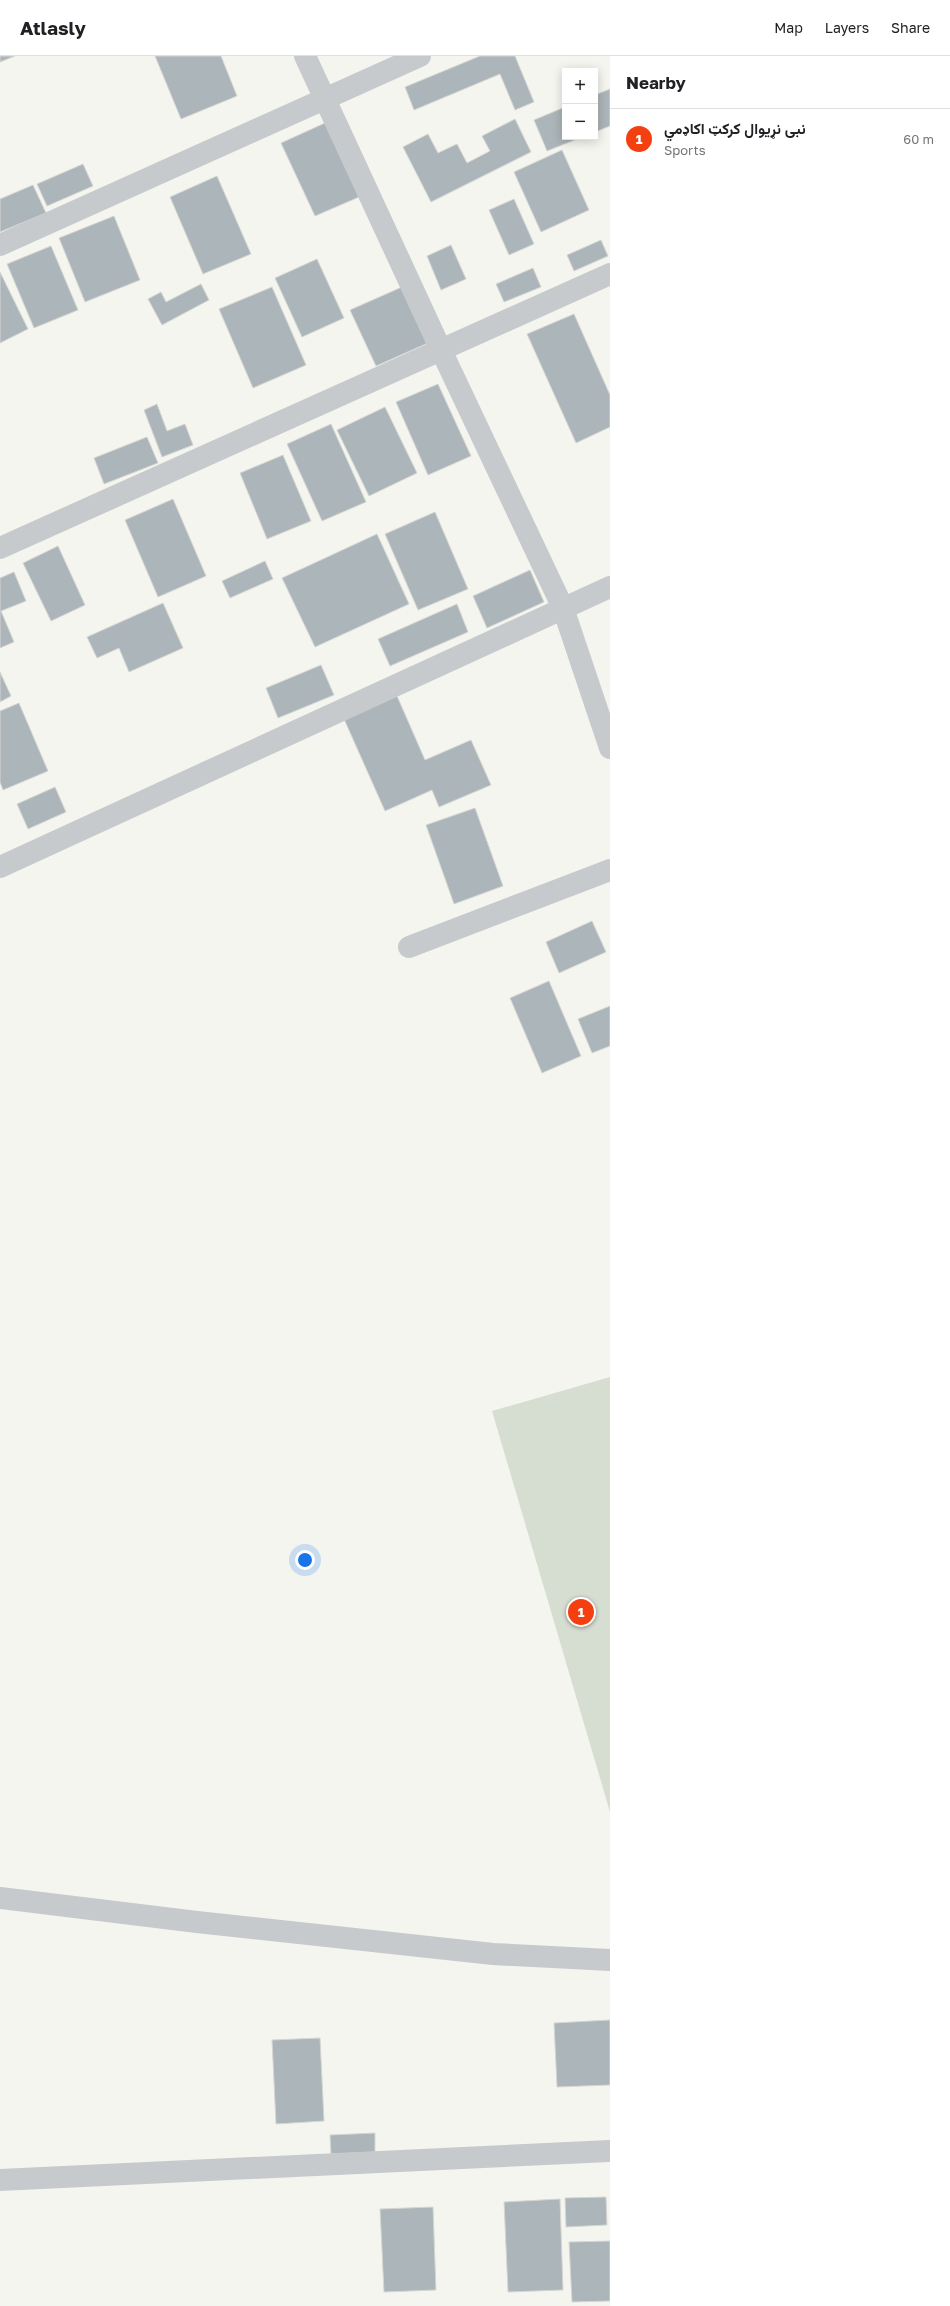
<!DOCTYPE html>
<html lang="en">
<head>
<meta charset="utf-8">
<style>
	body { margin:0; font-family:"Golos Text",Vazirmatn,sans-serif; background:#f6f6f6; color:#202124 }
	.controls { position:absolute; right:12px; top:12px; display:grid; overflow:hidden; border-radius:0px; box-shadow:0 2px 10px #0003 }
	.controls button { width:36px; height:36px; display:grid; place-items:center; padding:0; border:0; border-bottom:1px solid #e0e0e0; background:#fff; color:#202124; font:20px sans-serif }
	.you { position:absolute; left:305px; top:1504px; width:14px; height:14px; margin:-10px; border:3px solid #fff; border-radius:50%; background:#1a73e8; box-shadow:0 0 0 6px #1a73e833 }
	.badge { display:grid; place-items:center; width:26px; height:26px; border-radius:50%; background:#f44011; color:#fff; font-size:13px; font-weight:700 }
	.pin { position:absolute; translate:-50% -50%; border:2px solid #fff; box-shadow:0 1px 4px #0006 }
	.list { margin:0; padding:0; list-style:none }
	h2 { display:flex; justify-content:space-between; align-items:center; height:52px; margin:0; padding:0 16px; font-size:17px }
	h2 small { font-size:13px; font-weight:400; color:#757577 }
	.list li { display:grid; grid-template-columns:26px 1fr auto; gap:12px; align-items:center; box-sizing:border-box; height:60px; padding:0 16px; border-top:1px solid #e0e0e0 }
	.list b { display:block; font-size:15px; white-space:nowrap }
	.list p { margin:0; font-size:13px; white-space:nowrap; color:#757577 }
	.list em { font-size:13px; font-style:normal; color:#757577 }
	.map { position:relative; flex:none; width:610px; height:2250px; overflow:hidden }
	header { display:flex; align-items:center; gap:24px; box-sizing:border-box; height:56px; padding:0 20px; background:#fff; border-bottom:1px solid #e0e0e0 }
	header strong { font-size:19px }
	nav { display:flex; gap:22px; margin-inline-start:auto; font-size:14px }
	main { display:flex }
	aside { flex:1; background:#fff }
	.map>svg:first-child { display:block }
	.green { fill:#d6ddd1 }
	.building { fill:#acb5b9; stroke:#d6d6d3 }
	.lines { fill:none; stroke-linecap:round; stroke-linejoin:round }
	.minor { stroke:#c7cacd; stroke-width:22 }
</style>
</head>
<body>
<header>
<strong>Atlasly</strong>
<nav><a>Map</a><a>Layers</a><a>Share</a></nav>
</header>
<main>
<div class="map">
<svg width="610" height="2250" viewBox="0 0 610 2250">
	<rect width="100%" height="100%" fill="#f5f5f0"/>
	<!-- green -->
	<path class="green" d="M610 1321V1756L492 1355Z"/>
	<!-- building -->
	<path class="building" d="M0 0H15L0 6Z
		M155 0H221L237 40 181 63Z
		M480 0H515L534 46 515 54 500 18 414 54 405 31Z
		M610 33V70L595 76V39Z
		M565 51V81H582L547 95 534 64Z
		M515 63 531 96 431 146 403 91 428 78 438 97 457 88 467 107 490 95 482 80Z
		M325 67 359 141 315 160 281 87Z
		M562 94 589 154 541 176 514 116Z
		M83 108 93 130 47 150 37 128Z
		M217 120 251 198 203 218 170 141Z
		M33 129 46 157 0 176V143Z
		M514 143 534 188 509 199 489 154Z
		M114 160 140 224 85 246 59 182Z
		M601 184 608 200 574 215 567 199Z
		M451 189 466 223 441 234 427 200Z
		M51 190 78 254 34 272 7 208Z
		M317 203 344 262 302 281 275 222Z
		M533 212 541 231 504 246 496 228Z
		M0 216 28 273 0 287Z
		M201 228 209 244 162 269 148 243 161 236 166 246Z
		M272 231 306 309 253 332 219 253Z
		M402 231 428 287 376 310 350 254Z
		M574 258 610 339V371L576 387 527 278Z
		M438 328 471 400 428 419 396 346Z
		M157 348 167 375 185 368 193 389 162 401 144 354Z
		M385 351 417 417 369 440 337 374Z
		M331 368 366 446 322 465 287 388Z
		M147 381 158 407 104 428 94 402Z
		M283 399 311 465 267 483 240 417Z
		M173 443 206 520 158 541 125 464Z
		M435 456 468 533 418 554 385 478Z
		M377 478 409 548 315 591 282 522Z
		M58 490 85 549 51 565 23 507Z
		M265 505 273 523 230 542 222 525Z
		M530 514 544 546 487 572 473 540Z
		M14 516 26 545 1 555 14 586 0 592V522Z
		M163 547 183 592 129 616 119 592 97 602 87 581Z
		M457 548 468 576 390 610 378 583Z
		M321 609 334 639 278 662 266 632Z
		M0 616 11 640 0 646Z
		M397 640 425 704 471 684 491 729 439 751 432 734 385 755 344 663Z
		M19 647 48 715 3 734 0 726V655Z
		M55 731 66 756 28 773 17 748Z
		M475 752 503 830 454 848 426 769Z
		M592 865 606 896 559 917 546 886Z
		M549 925 581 1000 542 1017 510 942Z
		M610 950V990L592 997 578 963Z
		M610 1964V2029L557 2031 554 1967Z
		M320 1982 324 2065 276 2068 272 1984Z
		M375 2077V2096L331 2098 330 2079Z
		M606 2141 607 2169 566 2171 565 2142Z
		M560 2143 563 2234 508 2236 504 2146Z
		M433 2151 436 2234 384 2236 380 2153Z
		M610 2185V2245L572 2246 569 2186Z"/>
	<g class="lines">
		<!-- minor -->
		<path class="minor" d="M305 0 441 294 563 552 610 692
			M0 189 420 0
			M0 492 610 218
			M0 811 610 531
			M409 891 610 814
			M0 1842 197 1866 493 1898 610 1904
			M0 2124 610 2095"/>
	</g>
</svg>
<div class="controls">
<button>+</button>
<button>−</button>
</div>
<div class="you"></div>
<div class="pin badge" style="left:581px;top:1556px">1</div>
</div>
<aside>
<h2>Nearby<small></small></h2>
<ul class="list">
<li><span class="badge">1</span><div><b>نبی نړیوال کرکټ اکاډمي</b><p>Sports</p></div><em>60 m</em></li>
</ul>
</aside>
</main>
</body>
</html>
